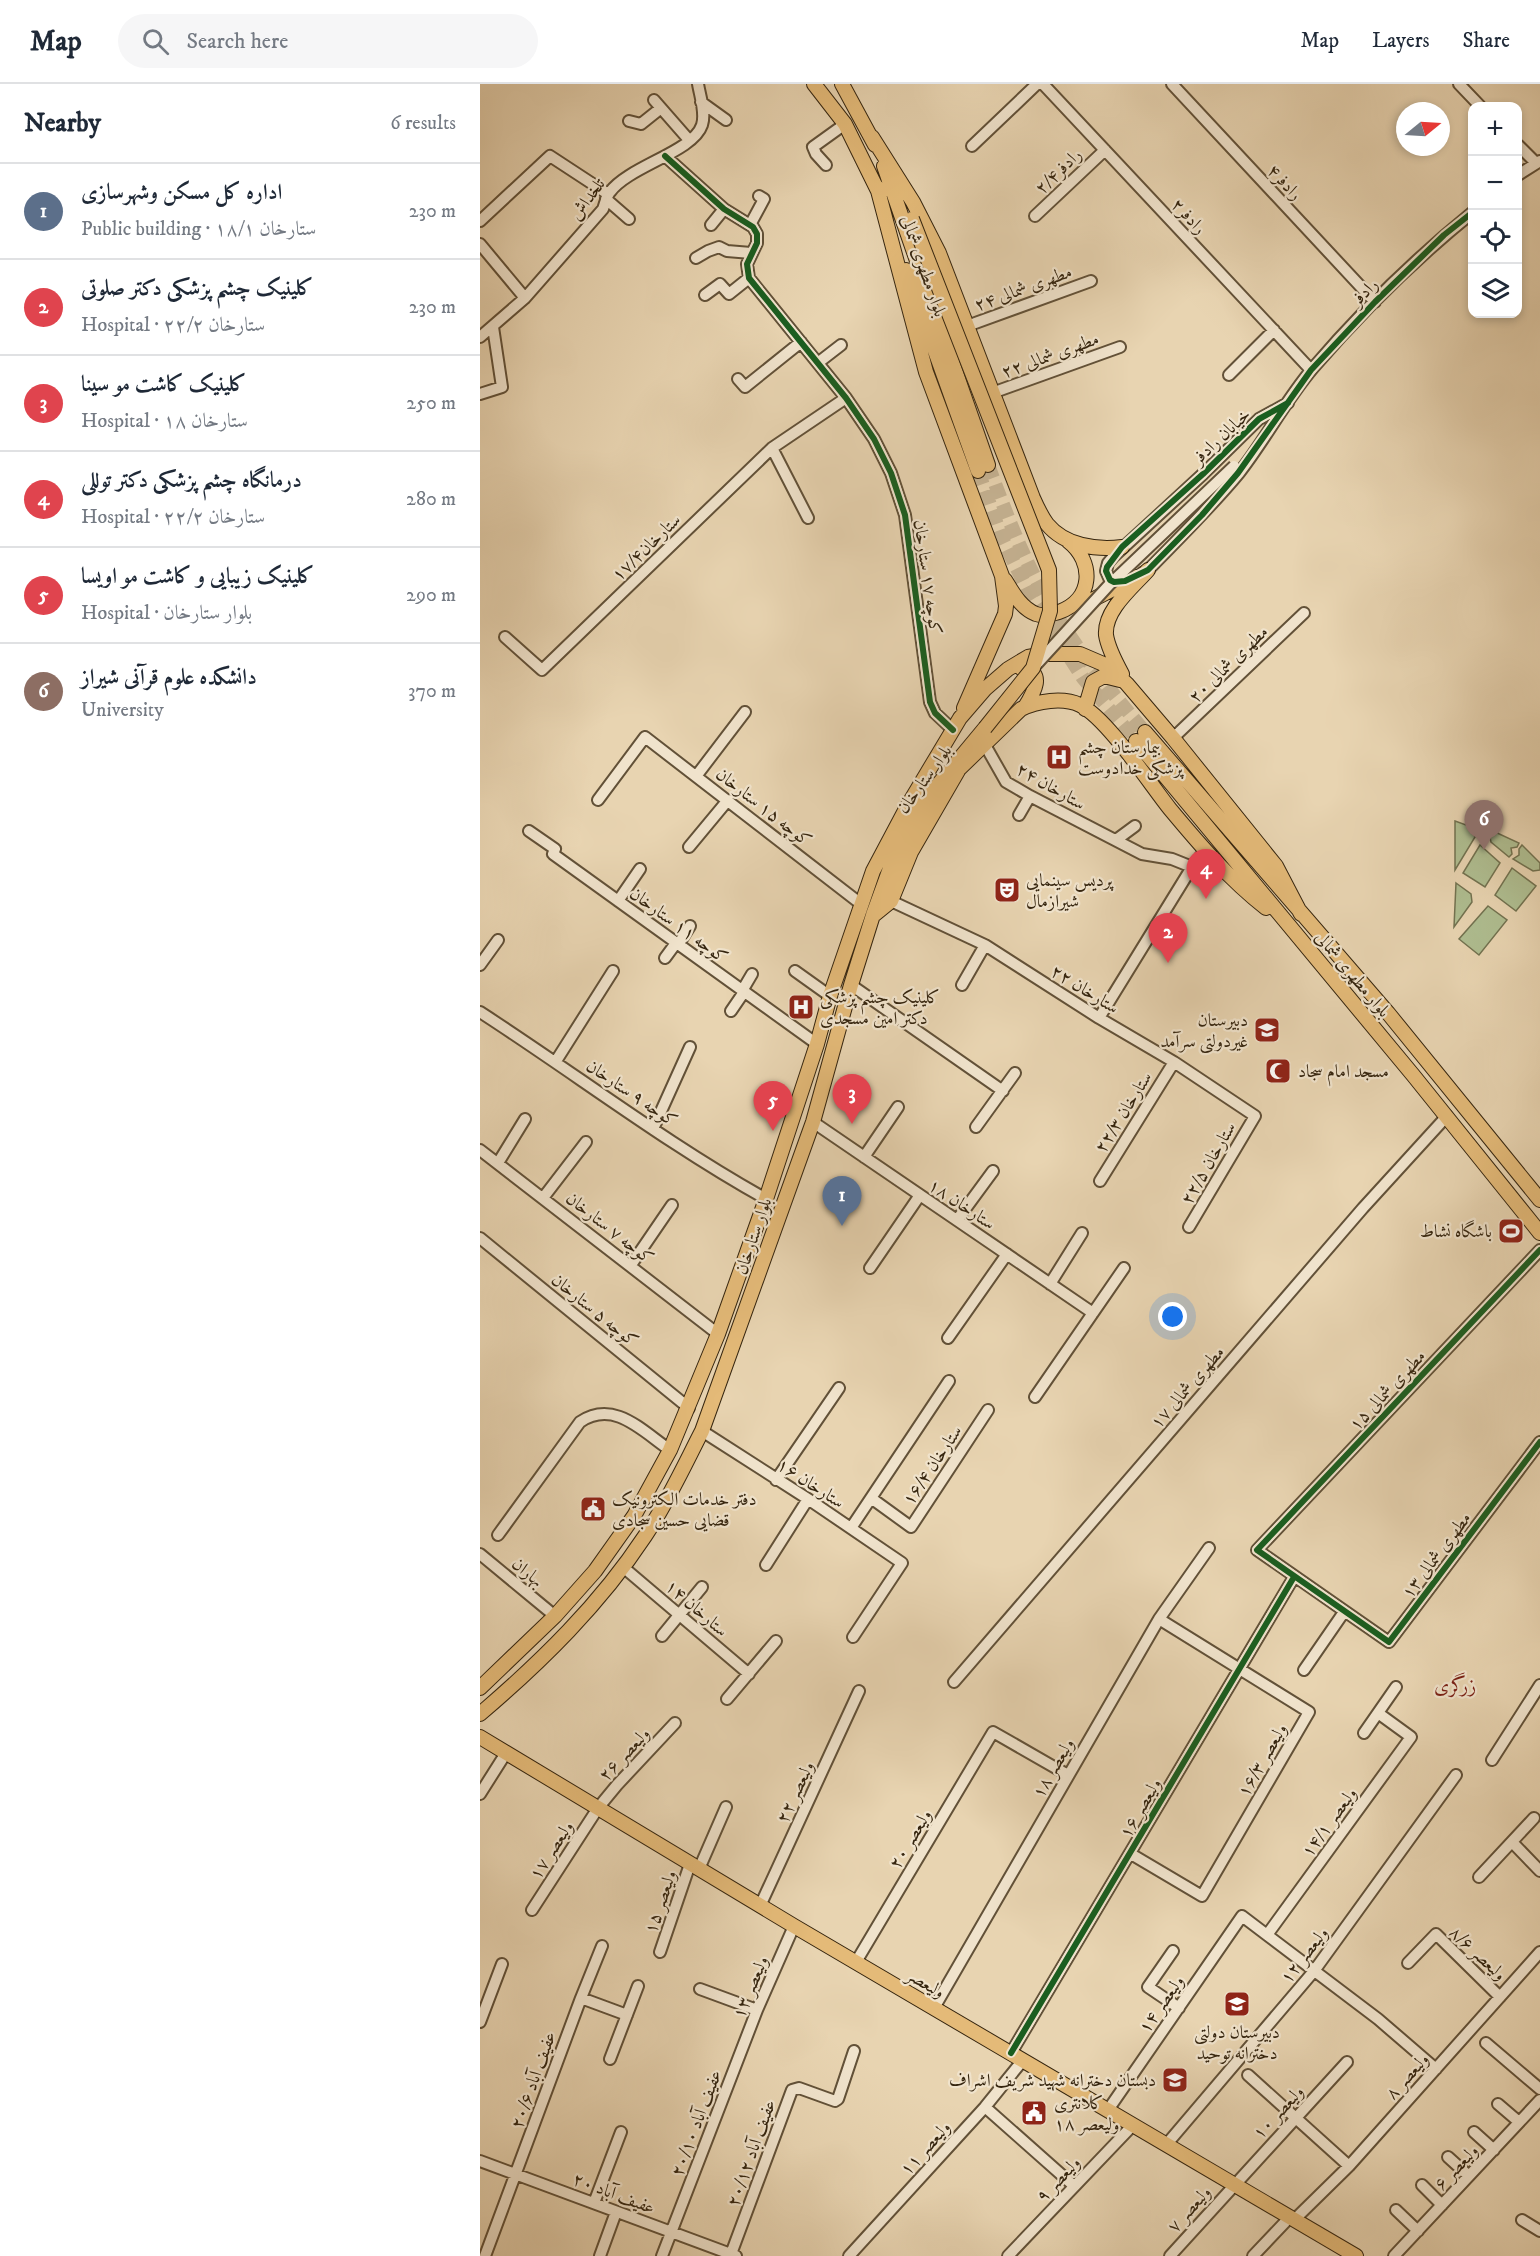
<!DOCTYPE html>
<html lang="en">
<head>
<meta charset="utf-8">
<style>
	body { margin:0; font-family:"IM FELL DW Pica",Amiri,serif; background:#f6f6f7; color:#1f2937 }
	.controls { position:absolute; right:18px; top:18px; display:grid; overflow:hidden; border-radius:12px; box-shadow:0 3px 9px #0003 }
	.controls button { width:54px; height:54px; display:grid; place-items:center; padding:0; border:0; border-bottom:2px solid #e0e1e3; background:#fff; color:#1f2937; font:30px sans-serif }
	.compass { position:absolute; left:916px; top:18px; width:54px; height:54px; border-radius:50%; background:#fff; box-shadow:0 3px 9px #0003; rotate:72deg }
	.you { position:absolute; left:693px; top:1233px; width:21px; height:21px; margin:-15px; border:4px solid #fff; border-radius:50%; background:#1a73e8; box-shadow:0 0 0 9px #1a73e833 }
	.badge { display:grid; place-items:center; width:39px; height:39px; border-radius:50%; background:#8f2418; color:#fff; font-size:20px; font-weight:700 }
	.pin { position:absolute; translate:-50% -50px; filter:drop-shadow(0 2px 3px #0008) }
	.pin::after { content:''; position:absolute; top:32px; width:21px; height:18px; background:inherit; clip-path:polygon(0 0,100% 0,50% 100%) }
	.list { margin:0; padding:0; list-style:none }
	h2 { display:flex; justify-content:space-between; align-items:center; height:78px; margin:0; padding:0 24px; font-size:26px }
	h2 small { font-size:20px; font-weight:400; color:#747a83 }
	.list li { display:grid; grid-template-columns:39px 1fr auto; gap:18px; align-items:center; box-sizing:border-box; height:96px; padding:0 24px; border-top:2px solid #e0e1e3 }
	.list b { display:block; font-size:22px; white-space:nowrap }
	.list p { margin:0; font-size:20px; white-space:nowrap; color:#747a83 }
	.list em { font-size:20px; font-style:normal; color:#747a83 }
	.icon { flex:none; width:33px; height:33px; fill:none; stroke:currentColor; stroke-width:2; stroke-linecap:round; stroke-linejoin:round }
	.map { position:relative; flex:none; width:1060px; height:2172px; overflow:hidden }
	header { display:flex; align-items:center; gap:36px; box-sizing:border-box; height:84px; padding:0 30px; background:#fff; border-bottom:2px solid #e0e1e3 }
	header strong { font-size:28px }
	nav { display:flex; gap:33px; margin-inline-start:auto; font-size:21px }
	.search { width:420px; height:54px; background:#f6f6f7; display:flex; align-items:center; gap:15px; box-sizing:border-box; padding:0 21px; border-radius:33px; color:#747a83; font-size:22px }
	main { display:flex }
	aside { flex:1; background:#fff }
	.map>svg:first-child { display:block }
	.green { fill:#afbe91; stroke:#727250; stroke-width:1.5 }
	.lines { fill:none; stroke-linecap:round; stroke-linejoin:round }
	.major-tunnel { stroke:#c4b191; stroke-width:14; stroke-dasharray:14 7; stroke-linecap:butt }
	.minor-casing { stroke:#625138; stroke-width:14 }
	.major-casing { stroke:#35250f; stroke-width:16 }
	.minor { stroke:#f0e3cc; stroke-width:10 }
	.major { stroke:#e4ba78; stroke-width:14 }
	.minor-bridge-casing { stroke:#625138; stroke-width:14; stroke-linecap:butt }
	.major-bridge-casing { stroke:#35250f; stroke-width:16; stroke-linecap:butt }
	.minor-bridge { stroke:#f0e3cc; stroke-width:10 }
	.major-bridge { stroke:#e4ba78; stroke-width:14 }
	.cycleway-casing { stroke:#f0e3cc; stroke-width:10 }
	.cycleway { stroke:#1b5e20; stroke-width:6 }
	.labels { text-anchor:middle; stroke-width:4.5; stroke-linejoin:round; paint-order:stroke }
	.street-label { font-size:18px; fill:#35250f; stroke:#f0e3cc }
	.poi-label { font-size:18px; fill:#35250f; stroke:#f0e3cc; text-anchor:start }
	.neighbourhood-label { font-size:20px; fill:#7a1f14; stroke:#f0e3cc }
</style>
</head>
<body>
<header>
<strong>Map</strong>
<div class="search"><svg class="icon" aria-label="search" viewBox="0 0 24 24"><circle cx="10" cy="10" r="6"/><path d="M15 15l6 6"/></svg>Search here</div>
<nav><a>Map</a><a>Layers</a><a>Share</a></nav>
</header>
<main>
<aside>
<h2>Nearby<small>6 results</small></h2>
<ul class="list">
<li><span class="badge" style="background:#5c6f8a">1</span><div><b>اداره کل مسکن وشهرسازی</b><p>Public building · ۱۸/۱ ستارخان</p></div><em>230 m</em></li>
<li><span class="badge" style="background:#e0444e">2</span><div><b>کلینیک چشم پزشکی دکتر صلوتی</b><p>Hospital · ۲۲/۲ ستارخان</p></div><em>230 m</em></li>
<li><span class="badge" style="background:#e0444e">3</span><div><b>کلینیک کاشت مو سینا</b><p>Hospital · ۱۸ ستارخان</p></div><em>250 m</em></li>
<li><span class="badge" style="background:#e0444e">4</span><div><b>درمانگاه چشم پزشكی دكتر توللی</b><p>Hospital · ۲۲/۲ ستارخان</p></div><em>280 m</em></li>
<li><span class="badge" style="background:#e0444e">5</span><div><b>کلینیک زیبایی و کاشت مو اویسا</b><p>Hospital · بلوار ستارخان</p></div><em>290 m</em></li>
<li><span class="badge" style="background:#8d6e63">6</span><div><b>دانشکده علوم قرآنی شیراز</b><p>University</p></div><em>370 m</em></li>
</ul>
</aside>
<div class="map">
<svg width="1060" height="2172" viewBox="0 0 1060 2172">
	<rect width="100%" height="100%" fill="#e8d4b1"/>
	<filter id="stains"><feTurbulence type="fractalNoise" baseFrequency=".00333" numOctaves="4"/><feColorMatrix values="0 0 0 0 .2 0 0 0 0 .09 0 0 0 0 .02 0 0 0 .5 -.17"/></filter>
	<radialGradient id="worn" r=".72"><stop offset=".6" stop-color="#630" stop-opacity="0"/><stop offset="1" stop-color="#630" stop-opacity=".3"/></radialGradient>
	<!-- green -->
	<path class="green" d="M975 737 989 742 995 753 975 786Z
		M1015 748 1039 759 1037 763 1031 764 1032 770 1029 773 1011 758 1009 749Z
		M1000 761 1020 779 1005 803 983 789Z
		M1042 761 1060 779V786L1053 787 1033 775 1039 771V765Z
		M1032 784 1056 802 1036 827 1015 811Z
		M976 799 991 810 992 818 974 843Z
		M1008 822 1027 836 999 871 979 855Z"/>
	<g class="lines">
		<!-- major-tunnel -->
		<path class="major-tunnel" d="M508 381C523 421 538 462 558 499 586 553 626 602 665 648
			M498 387 521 452 551 513 603 594 656 657"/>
		<!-- minor casing -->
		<g class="minor-casing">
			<path id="minor" d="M563 0 831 286
				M692 0 895 218
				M979 0 1000 22
				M174 16 209 56
				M221 18 246 36
				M149 37 161 40 181 24
				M1038 61 1056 79
				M492 62 557 0
				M185 72 244 125 273 143 277 150V159L267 180 269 194 366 314 394 355 411 389 425 431 450 618 455 629 473 646
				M346 81 336 70 333 63 365 40
				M1038 91 1060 77
				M126 115 149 135
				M555 132 625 66
				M0 137 70 72 128 110
				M231 141 244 125
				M270 141 284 115 279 112
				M0 160 45 214
				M216 174 228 167 239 163 247 167 271 169
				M225 211 240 200 249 210 269 194
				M487 242 611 197
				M0 253 45 214 123 125C125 120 126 113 130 108 149 82 213 68 222 41 226 29 220 12 218 0
				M339 278 361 261
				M749 291 794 246
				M258 295 265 303 321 258
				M512 309 640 263
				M0 310 22 303 13 243
				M292 364 328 434
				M662 489 668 486C699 454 731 423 759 389 785 356 805 317 833 284 881 228 935 175 993 128
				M639 498 630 496 626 487 628 479 634 472 723 390 779 335 808 319
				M25 553 62 586 292 364 366 314
				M693 654 824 529
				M505 661 526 698 550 712 662 770 692 775 712 783
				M217 691 265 628
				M118 716 165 653 381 820
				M539 731 550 712
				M49 747 75 765 73 770 337 960
				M636 756 655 742
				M209 763 248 716
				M138 817 160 785
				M411 817 505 861 619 934 694 978 775 1032 709 1143
				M198 861 210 842
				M185 874 196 859
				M0 881 18 856
				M315 887 350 912
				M371 901 523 1007
				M482 901 505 861
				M262 907 272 890
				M251 927 264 908
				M0 928C96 990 187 1060 286 1115
				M619 934 712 783 725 767
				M76 977 133 887
				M333 1038 613 1229
				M496 1043 535 989
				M173 1045 210 963
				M0 1066 238 1250
				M384 1073 418 1023
				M18 1079 45 1035
				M620 1097 694 978
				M63 1114 106 1058
				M477 1136 513 1087
				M0 1154 209 1324
				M1060 1166 777 1466 909 1558 1060 1358
				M151 1181 192 1121
				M390 1184 440 1111
				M570 1200 602 1149
				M468 1254 527 1170
				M555 1313 644 1184
				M222 1347 328 1415 422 1479 373 1553
				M296 1396 359 1304
				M391 1414 431 1443 508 1326
				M371 1444 469 1297
				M18 1451 100 1338C134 1315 162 1347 190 1366
				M0 1470 75 1532
				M286 1481 328 1415
				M143 1483 269 1590
				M182 1552 222 1503
				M824 1586 864 1528
				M474 1598 883 1124 967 1032
				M247 1615 296 1557
				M884 1649 916 1603
				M1012 1676 1060 1601
				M0 1710 26 1669
				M1032 1758 1060 1787
				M651 1770 722 1812 829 1628 679 1535
				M219 1785 246 1723
				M999 1793 1054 1734
				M280 1822 379 1607
				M52 1826 118 1724 137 1701 195 1639
				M787 1851 898 1935 956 1985
				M693 1867 668 1903 699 1924
				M180 1868 210 1780
				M376 1878 513 1648 588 1691
				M928 1879 956 1850 1020 1913
				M220 1905 277 1926
				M101 1914 147 1931
				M454 1924 679 1535 729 1464
				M0 1938 22 1880
				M1006 1959 1060 2005
				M531 1969 814 1493
				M130 1975 158 1902
				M768 1991 869 2082
				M1018 2020 1039 2038
				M505 2023 593 2101
				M628 2026 762 1832 787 1851 931 1653 898 1629
				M994 2048 1014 2066
				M686 2061 834 1887 976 1691
				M968 2073 989 2092
				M0 2077 256 2172
				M942 2101 962 2121
				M114 2119 141 2048
				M916 2126 938 2147
				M814 2136 869 2082 1060 1868
				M1042 2136 1060 2147
				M251 2170 312 2006 319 2004 355 2017 358 2015 374 1967
				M5 2172 101 1914 122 1862
				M120 2172 136 2128
				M182 2172 277 1926 314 1842
				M369 2172 505 2023 543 1976
				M528 2172 653 2041
				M690 2172 867 1978
				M773 2172 810 2133
				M914 2172 1060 2016"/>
		</g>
		<!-- major casing -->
		<g class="major-casing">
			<path id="major" d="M334 0 365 40 400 111
				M362 0 395 61
				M392 53 433 118 459 169 553 414C557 423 561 432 567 440 585 462 616 466 642 463
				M404 82 508 381
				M397 103 446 288 522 492 526 522 525 530 484 624
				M426 186 498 387
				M525 496C533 509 541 524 556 530 565 533 571 530 579 528 613 516 615 478 588 457
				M612 516 656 493
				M541 584C567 587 553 610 545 623
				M642 590C636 579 628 564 626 551 624 526 653 503 668 486
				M605 625 613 598 624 592 640 596
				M665 648 908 929 1060 1116
				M656 657 933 991 1060 1149
				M395 830 411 817 431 768 479 685 541 625C557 617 583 613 600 621 627 634 670 700 690 725 720 761 749 795 786 824
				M0 1604 75 1532 115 1487 154 1432 190 1366 238 1250 286 1115 337 960 350 912 393 787 428 721 480 634 505 605 528 585 548 573 565 570H600L628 582 647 600 693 654 796 782 821 830
				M0 1630C62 1577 120 1520 165 1452 187 1419 204 1382 222 1347L333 1038 371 901 393 831 412 779 447 714 505 644
				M0 1653 314 1842 876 2172"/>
		</g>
		<!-- minor -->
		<use href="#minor" class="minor"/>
		<!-- major -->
		<use href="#major" class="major"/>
		<!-- minor-bridge casing -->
		<g class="minor-bridge-casing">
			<path id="minor-bridge" d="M555 582 629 501 754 382"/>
		</g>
		<!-- major-bridge casing -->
		<g class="major-bridge-casing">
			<path id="major-bridge" d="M432 135 569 486 570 527 553 584 505 644"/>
		</g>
		<!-- minor-bridge -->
		<use href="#minor-bridge" class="minor-bridge"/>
		<!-- major-bridge -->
		<use href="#major-bridge" class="major-bridge"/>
		<!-- cycleway casing -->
		<g class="cycleway-casing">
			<path id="cycleway" d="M185 72 244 125 273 143 277 150V159L267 180 269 194 366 314 394 355 411 389 425 431 450 618 455 629 473 646
				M808 319 779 335 723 390 642 463 627 483 626 487 630 496 634 498 645 497 668 486 722 431 758 389 831 286 895 218 964 151 993 128
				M1060 1166 777 1466 909 1558 1060 1358
				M531 1969 814 1493"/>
		</g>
		<!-- cycleway -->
		<use href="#cycleway" class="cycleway"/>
	</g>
	<!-- icons -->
	<defs>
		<g id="hospital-square" transform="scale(1.35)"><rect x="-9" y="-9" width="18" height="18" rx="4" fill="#8f2418" stroke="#f0e3cc"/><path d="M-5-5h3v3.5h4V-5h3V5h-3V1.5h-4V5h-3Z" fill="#fff"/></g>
		<g id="theatre-square" transform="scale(1.35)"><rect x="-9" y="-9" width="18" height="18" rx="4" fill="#8f2418" stroke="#f0e3cc"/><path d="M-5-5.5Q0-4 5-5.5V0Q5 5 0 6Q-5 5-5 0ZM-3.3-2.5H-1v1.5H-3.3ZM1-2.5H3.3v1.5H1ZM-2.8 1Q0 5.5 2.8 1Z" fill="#fff"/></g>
		<g id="school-square" transform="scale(1.35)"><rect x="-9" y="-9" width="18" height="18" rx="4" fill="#8f2418" stroke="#f0e3cc"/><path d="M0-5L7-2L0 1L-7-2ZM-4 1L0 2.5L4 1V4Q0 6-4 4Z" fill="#fff"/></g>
		<g id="mosque-square" transform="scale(1.35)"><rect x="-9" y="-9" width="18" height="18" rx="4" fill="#8f2418" stroke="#f0e3cc"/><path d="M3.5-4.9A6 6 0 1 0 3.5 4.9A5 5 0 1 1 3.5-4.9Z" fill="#fff"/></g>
		<g id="stadium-square" transform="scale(1.35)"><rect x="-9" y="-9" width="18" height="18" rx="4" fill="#8f2418" stroke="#f0e3cc"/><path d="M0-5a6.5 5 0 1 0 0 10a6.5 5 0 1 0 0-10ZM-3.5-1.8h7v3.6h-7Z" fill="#fff"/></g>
		<g id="civic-square" transform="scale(1.35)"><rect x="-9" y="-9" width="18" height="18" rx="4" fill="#8f2418" stroke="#f0e3cc"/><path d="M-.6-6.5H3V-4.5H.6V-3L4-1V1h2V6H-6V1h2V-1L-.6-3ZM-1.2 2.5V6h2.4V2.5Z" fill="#fff"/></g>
	</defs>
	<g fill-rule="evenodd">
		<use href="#hospital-square" x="579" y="673"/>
		<use href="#theatre-square" x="527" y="806"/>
		<use href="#hospital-square" x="321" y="923"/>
		<use href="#school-square" x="787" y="946"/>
		<use href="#mosque-square" x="798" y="987"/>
		<use href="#stadium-square" x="1031" y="1147"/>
		<use href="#civic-square" x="113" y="1425"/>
		<use href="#school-square" x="757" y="1920"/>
		<use href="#school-square" x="695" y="1996"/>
		<use href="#civic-square" x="554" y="2029"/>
	</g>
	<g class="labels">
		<!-- street labels -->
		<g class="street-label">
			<text transform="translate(578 87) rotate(-44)" y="6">رادفر۲/۴</text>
			<text transform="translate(805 98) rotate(47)" y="6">رادفر۴</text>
			<text transform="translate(107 115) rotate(-54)" y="6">تلخداش</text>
			<text transform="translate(709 132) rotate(47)" y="6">رادفر۲</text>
			<text transform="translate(444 182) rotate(71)" y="6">بلوار مطهرى شمالى</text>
			<text transform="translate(543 204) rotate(-20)" y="6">مطهرى شمالى ۲۴</text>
			<text transform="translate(884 208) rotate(-45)" y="6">رادفر</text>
			<text transform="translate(570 271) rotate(-20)" y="6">مطهرى شمالى ۲۲</text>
			<text transform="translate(741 352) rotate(-43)" y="6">خیابان رادفر</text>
			<text transform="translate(166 463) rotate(-44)" y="6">ستارخان۱۷/۴</text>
			<text transform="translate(448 493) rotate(82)" y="6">کوچه ۱۷ ستارخان</text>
			<text transform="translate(748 580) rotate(-44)" y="6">۲۰ مطهری شمالی</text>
			<text transform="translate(444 695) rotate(-54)" y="6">بلوار ستارخان</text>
			<text transform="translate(571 702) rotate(30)" y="6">۲۴ ستارخان</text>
			<text transform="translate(284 723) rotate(38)" y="6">کوچه ۱۵ ستارخان</text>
			<text transform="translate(199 841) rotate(36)" y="6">کوچه ۱۱ ستارخان</text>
			<text transform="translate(873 890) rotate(50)" y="6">بلوار مطهرى شمالى</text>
			<text transform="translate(605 905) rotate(32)" y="6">۲۲ ستارخان</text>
			<text transform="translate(152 1009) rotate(34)" y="6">کوچه ۹ ستارخان</text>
			<text transform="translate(643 1028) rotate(-58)" y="6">۲۲/۳ ستارخان</text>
			<text transform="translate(728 1079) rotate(-60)" y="6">۲۲/۵ ستارخان</text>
			<text transform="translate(482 1120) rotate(34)" y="6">۱۸ ستارخان</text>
			<text transform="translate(130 1144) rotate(38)" y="6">کوچه ۷ ستارخان</text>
			<text transform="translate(273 1152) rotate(-71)" y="6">بلوار ستارخان</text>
			<text transform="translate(115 1226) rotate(39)" y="6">کوچه ۵ ستارخان</text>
			<text transform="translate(707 1303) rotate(-49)" y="6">۱۷ مطهری شمالی</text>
			<text transform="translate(907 1306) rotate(-47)" y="6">۱۵ مطهری شمالی</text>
			<text transform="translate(452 1381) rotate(-56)" y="6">۱۶/۴ ستارخان</text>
			<text transform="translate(331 1399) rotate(33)" y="6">۱۶ ستارخان</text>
			<text transform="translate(956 1471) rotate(-53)" y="6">۱۳ مطهری شمالی</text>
			<text transform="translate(48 1488) rotate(40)" y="6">بهاران</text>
			<text transform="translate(217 1524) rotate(41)" y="6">۱۴ ستارخان</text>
			<text transform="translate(144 1670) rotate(-47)" y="6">۲۶ ولیعصر</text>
			<text transform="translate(782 1676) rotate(-60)" y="6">۱۶/۳ ولیعصر</text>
			<text transform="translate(573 1684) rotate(-60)" y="6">۱۸ ولیعصر</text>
			<text transform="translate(315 1708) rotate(-65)" y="6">۲۲ ولیعصر</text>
			<text transform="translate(660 1724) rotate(-60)" y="6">۱۶ ولیعصر</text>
			<text transform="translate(849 1738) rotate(-54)" y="6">۱۴/۱ ولیعصر</text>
			<text transform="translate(430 1755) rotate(-59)" y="6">۲۰ ولیعصر</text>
			<text transform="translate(71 1766) rotate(-57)" y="6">۱۷ ولیعصر</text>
			<text transform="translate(180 1818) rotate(-71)" y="6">۱۵ ولیعصر</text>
			<text transform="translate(998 1869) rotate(43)" y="6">۸/۶ ولیعصر</text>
			<text transform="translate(824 1871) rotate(-52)" y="6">۱۲ ولیعصر</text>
			<text transform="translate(446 1899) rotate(30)" y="6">ولیعصر</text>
			<text transform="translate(270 1903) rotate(-67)" y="6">۱۳ ولیعصر</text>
			<text transform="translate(681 1920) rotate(-55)" y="6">۱۴ ولیعصر</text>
			<text transform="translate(927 1992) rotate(-48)" y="6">۸ ولیعصر</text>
			<text transform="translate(53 1996) rotate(-70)" y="6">عفیف آباد ۲۰/۶</text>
			<text transform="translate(798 2028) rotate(-47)" y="6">۱۰ ولیعصر</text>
			<text transform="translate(216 2039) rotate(-69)" y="6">عفیف آباد ۲۰/۱۰</text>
			<text transform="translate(445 2064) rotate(-48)" y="6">۱۱ ولیعصر</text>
			<text transform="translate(271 2069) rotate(-70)" y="6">عفیف آباد ۲۰/۱۲</text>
			<text transform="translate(976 2083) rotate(-46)" y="6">۶ ولیعصر</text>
			<text transform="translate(578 2095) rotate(-46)" y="6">۹ ولیعصر</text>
			<text transform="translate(134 2109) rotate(21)" y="6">عفیف آباد ۲۰</text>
			<text transform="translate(709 2125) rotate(-48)" y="6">۷ ولیعصر</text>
		</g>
		<!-- poi labels -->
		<g class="poi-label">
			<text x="598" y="669">بیمارستان چشم<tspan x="598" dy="21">پزشکی خدادوست</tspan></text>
			<text x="546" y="802">پردیس سینمایی<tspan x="546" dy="21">شیرازمال</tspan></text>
			<text x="340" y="919">کلینیک چشم پزشکی<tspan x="340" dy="21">دکتر امین مسجدی</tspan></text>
			<text x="768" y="942" text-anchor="end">دبیرستان<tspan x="768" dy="21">غیردولتی سرآمد</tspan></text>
			<text x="818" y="993">مسجد امام سجاد</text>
			<text x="1012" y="1153" text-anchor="end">باشگاه نشاط</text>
			<text x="132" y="1421">دفتر خدمات الکترونیک<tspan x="132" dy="21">قضایی حسین سجادی</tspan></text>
			<text x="757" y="1954" text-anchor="middle">دبیرستان دولتی<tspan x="757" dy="21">دخترانه توحید</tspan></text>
			<text x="676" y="2002" text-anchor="end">دبستان دخترانه شهید شریف اشراف</text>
			<text x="574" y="2025">کلانتری<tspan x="574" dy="21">۱۸ ولیعصر</tspan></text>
		</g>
		<!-- neighbourhood labels -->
		<g class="neighbourhood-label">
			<text x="975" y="1608">زرگری</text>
		</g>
	</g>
	<rect width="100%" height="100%" filter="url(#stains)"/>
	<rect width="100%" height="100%" fill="url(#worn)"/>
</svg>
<div class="controls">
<button>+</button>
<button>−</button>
<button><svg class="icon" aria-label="locate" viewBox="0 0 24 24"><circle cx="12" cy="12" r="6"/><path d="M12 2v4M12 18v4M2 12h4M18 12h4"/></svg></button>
<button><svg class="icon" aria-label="layers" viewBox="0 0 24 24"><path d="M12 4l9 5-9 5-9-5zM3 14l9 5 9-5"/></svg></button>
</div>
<svg class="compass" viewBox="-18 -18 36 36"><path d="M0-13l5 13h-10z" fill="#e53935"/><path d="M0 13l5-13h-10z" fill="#747a83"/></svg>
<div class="you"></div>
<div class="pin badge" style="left:362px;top:1142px;background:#5c6f8a">1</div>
<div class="pin badge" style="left:688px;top:879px;background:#e0444e">2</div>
<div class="pin badge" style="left:372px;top:1040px;background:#e0444e">3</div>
<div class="pin badge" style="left:726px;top:815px;background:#e0444e">4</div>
<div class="pin badge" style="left:293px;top:1047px;background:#e0444e">5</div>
<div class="pin badge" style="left:1004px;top:766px;background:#8d6e63">6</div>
</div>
</main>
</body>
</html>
